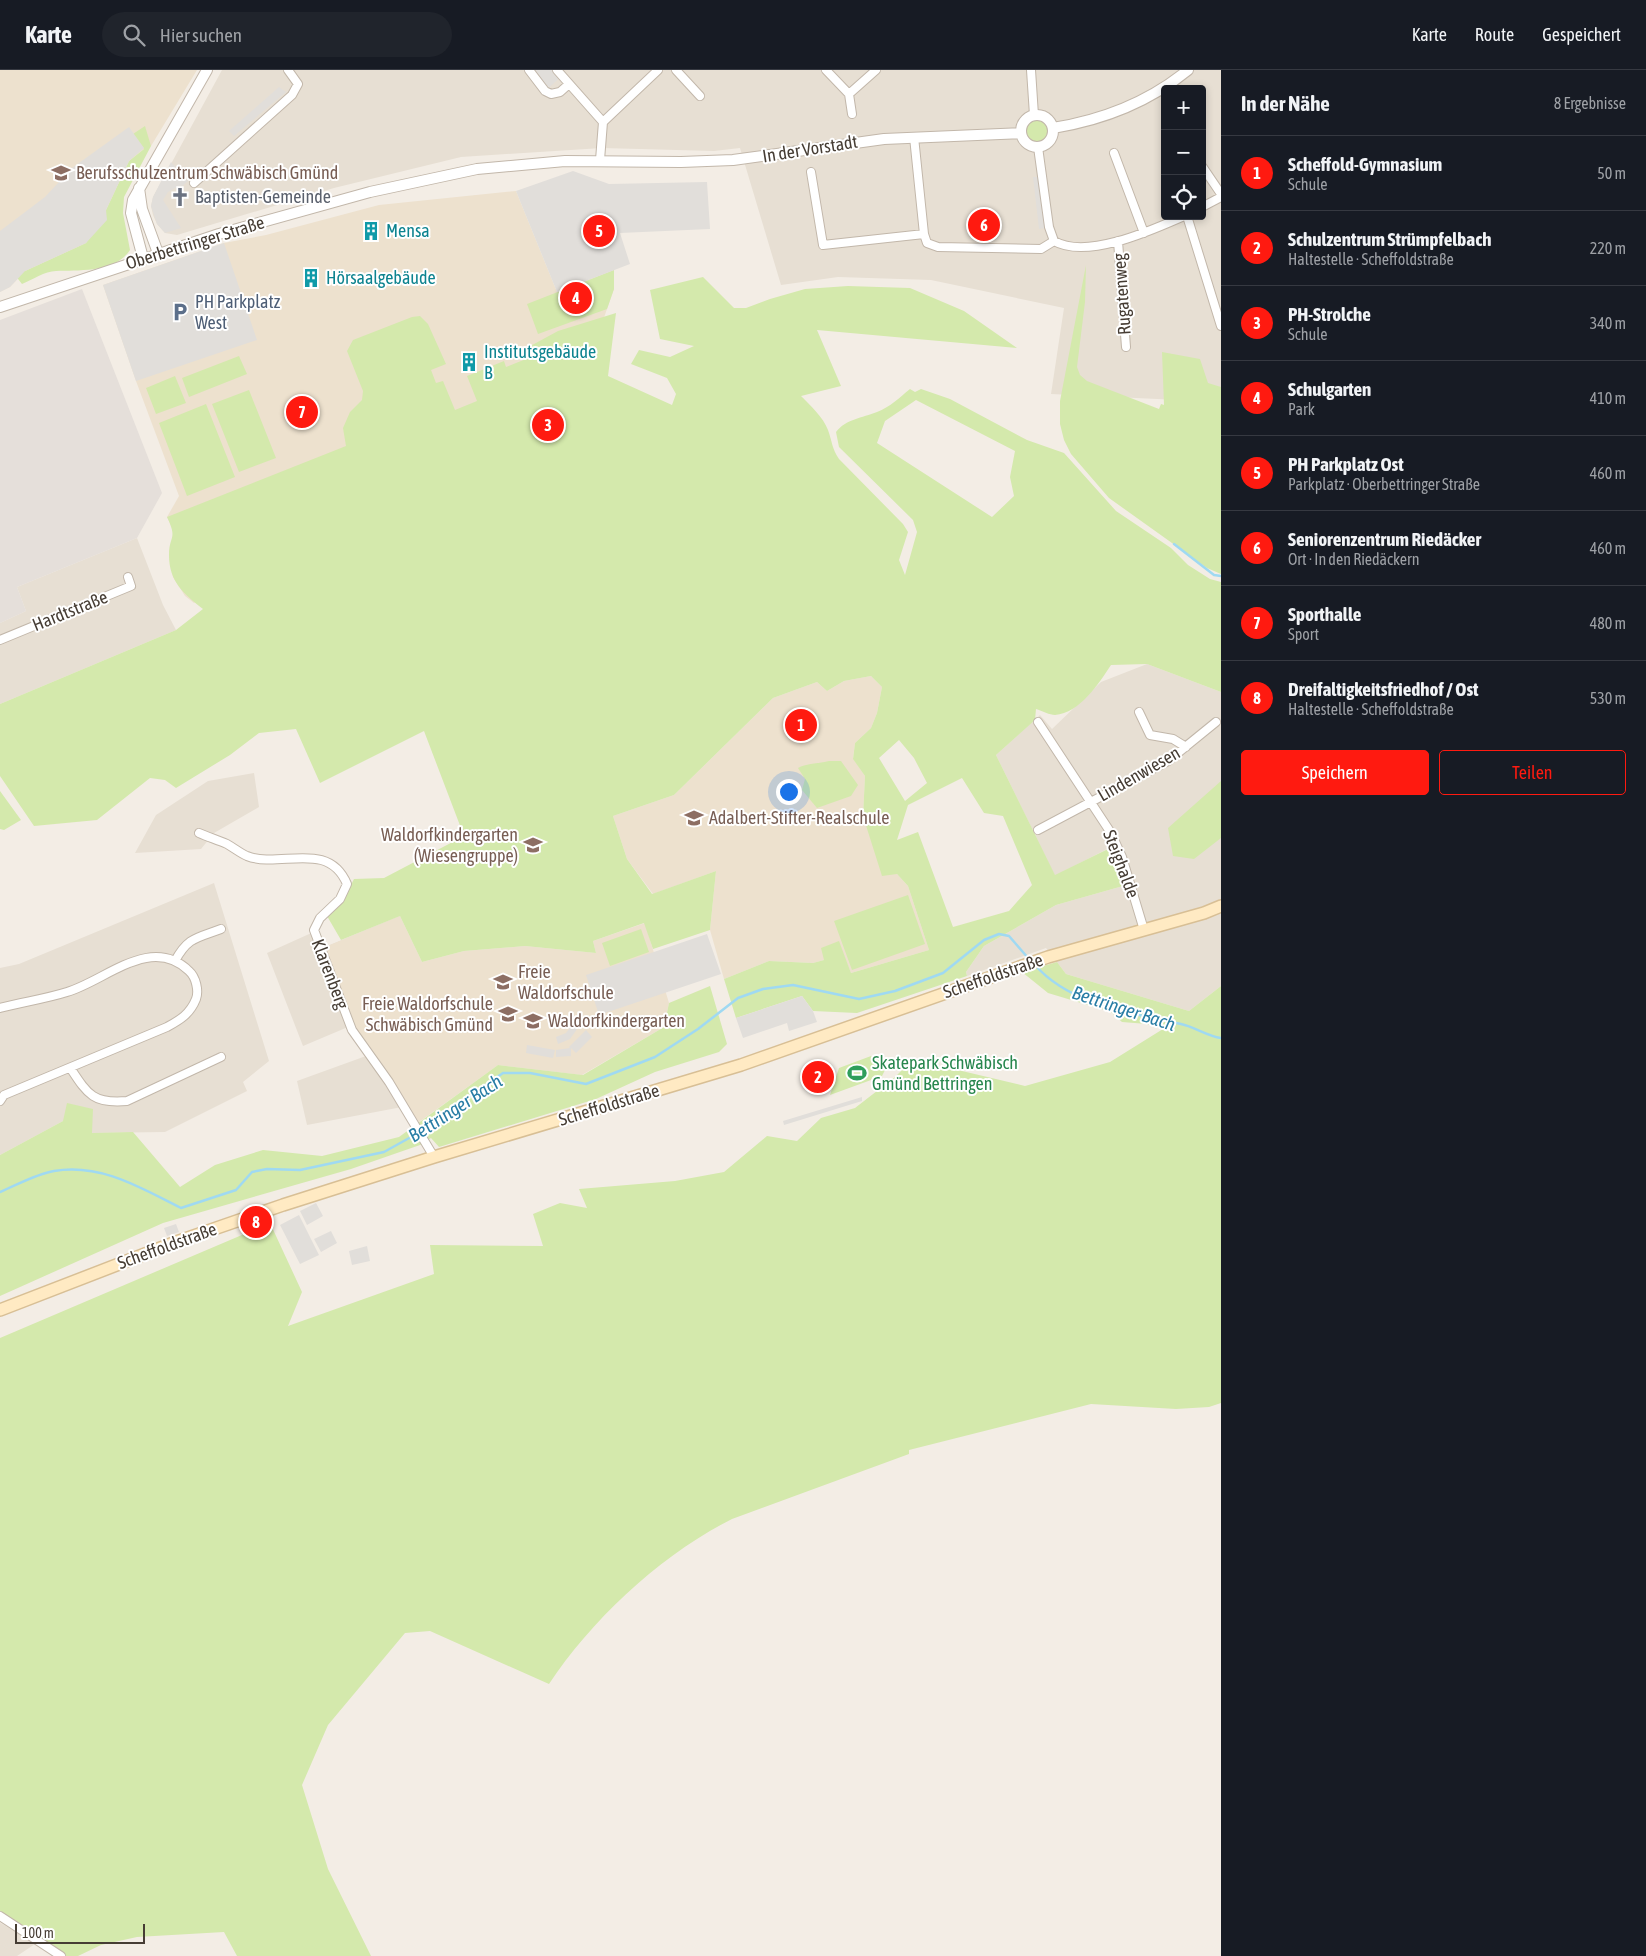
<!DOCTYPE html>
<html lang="de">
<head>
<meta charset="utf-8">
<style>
	body { margin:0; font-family:"Asap Condensed",sans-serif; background:#20242c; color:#f1f3f6 }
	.controls { position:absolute; right:15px; top:15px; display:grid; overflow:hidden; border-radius:5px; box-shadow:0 2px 8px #0003 }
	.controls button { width:45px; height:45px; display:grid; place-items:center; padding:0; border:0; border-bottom:1px solid #363941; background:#171b24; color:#f1f3f6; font:25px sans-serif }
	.scale { position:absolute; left:15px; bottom:12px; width:130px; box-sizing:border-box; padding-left:5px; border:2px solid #463d34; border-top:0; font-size:14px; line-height:18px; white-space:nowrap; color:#463d34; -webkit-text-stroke:4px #fff; paint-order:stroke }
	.you { position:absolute; left:788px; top:721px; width:18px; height:18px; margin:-12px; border:4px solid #fff; border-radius:50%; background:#1a73e8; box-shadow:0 0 0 8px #1a73e833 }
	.badge { display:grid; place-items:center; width:32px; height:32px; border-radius:50%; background:#ff1a10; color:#fff; font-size:16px; font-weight:700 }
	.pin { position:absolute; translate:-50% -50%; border:2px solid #fff; box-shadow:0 1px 5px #0006 }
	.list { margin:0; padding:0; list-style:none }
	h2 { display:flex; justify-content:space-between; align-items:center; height:65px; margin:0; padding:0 20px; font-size:21px }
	h2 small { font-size:16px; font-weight:400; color:#9ea1a6 }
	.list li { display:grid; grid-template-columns:32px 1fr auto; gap:15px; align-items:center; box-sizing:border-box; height:75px; padding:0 20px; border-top:1px solid #363941 }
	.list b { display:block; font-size:19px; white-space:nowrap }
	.list p { margin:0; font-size:16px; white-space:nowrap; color:#9ea1a6 }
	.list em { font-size:16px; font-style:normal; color:#9ea1a6 }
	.actions { display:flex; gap:10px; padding:15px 20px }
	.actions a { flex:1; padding:11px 0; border:1px solid #ff1a10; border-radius:5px; text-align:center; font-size:18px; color:#ff1a10 }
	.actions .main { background:#ff1a10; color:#fff }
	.icon { flex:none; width:28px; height:28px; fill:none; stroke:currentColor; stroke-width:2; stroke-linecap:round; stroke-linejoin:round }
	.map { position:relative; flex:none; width:1221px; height:1886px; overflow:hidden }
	header { display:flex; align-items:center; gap:30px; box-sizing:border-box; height:70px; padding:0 25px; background:#171b24; border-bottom:1px solid #363941 }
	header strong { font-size:24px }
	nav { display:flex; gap:28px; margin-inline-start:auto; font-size:18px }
	.search { width:350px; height:45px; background:#20242c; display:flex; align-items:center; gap:12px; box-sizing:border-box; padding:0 18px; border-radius:28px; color:#9ea1a6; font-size:19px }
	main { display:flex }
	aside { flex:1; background:#171b24 }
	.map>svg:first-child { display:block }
	.residential { fill:#e7dfd3; fill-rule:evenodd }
	.industrial { fill:#e5dfda }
	.education { fill:#ede1ce }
	.green { fill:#d4e9ac; fill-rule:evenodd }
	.parking { fill:#e1deda }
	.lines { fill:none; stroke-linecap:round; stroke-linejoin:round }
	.stream { stroke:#9fd9f2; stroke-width:2.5 }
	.minor-casing { stroke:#c2b7aa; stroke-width:10 }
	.tertiary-casing { stroke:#c2b7aa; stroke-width:12 }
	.secondary-casing { stroke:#d8bf95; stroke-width:14 }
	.minor { stroke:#fff; stroke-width:8 }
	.tertiary { stroke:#fff; stroke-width:10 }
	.secondary { stroke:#ffeac3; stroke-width:11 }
	.labels { text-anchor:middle; stroke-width:4; stroke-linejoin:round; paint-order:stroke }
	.street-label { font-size:18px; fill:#463d34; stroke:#fff }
	.education-label { font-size:18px; fill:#785e54; stroke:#fff; text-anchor:start }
	.worship-label { font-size:18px; fill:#5b616d; stroke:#fff; text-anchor:start }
	.culture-label { font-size:18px; fill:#0d838f; stroke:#fff; text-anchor:start }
	.service-label { font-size:18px; fill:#4e5e75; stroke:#fff; text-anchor:start }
	.leisure-label { font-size:18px; fill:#27864d; stroke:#fff; text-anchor:start }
	.water-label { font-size:19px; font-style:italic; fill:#287da5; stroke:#fff }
</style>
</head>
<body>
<header>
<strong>Karte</strong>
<div class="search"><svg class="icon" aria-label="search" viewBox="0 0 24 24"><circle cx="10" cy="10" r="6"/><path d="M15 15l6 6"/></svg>Hier suchen</div>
<nav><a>Karte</a><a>Route</a><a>Gespeichert</a></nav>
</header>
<main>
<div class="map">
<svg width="1221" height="1886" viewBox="0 0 1221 1886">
	<rect width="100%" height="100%" fill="#f3ede5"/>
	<!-- residential -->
	<path class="residential" d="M222 0H1221V332L1051 324 1064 238 931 210 838 207 781 215 740 78 714 81 602 78 461 87 334 118 177 165 165 163 157 154 153 145 151 136 153 127ZM1165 19H1202V146H1165Z
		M137 468 163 535 176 560 0 634V553L26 541 17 517Z
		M1147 594 1221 622V916L1189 941 1066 904 1046 878 967 906 966 902 984 876 1056 835 1123 816 1109 778 1055 806 996 685 1040 645 1052 659 1101 612Z
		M254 703 259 737 214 763 201 779 135 783 156 745 208 711Z
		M214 813 269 991 243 1012 247 1021 165 1062 92 1063 63 1051 0 1085V898L19 894Z
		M400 846 439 1030 307 1055 297 1011 366 986 348 957 303 976 267 883 318 860 325 877Z
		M0 1853 4 1855 35 1874 17 1886H0Z"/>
	<!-- industrial -->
	<path class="industrial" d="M82 219 162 423 137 468 17 517 26 541 0 553V250Z"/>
	<!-- education -->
	<path class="education" d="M0 0H197L151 76 144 79 129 91 106 140 86 173 25 201 10 217 0 222Z
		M516 121 557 222 614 200V219L594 276 194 533 185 526 173 507 169 484 174 462 167 447 179 426 136 311 103 215 224 173 266 165 379 135Z
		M871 606 882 617 877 643 871 658 855 673 853 688 865 706 863 746 897 804 908 816 929 880 851 903 838 872 824 890 813 893 769 891 724 909 710 860 716 801 653 824 627 789 613 746 674 725 773 628 817 612 827 621 844 611Z
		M400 846 422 892 464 881 525 876 596 883 593 871 645 853 669 933 664 957 582 1005 498 995 419 1052 354 956 325 877Z"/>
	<!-- green -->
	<path class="green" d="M1025 60a12 12 0 1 1 24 0a12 12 0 1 1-24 0Z
		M145 56 151 76 124 127 123 143 130 180C115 203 79 200 56 201 45 201 32 210 22 214L0 186 25 201 86 173 106 140 129 91 144 79 133 64Z
		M1086 195 1085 232 1077 297 1080 305 1087 311 1159 339 1161 334 1164 335 1162 282 1200 289 1208 313 1221 317V504L1207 498 1109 428 1071 384 1064 370 1060 354V331Z
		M614 200V219L607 239 538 264 527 234Z
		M703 207 734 238H746L770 229 805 219 848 216 910 218 964 241 1017 278 817 260 841 316 801 326C811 336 823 347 828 360 832 371 832 379 839 389L903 454 908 462 899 490 905 505 917 462 913 450 839 377 836 362C846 349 862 348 877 342 890 337 899 328 910 319L915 322 921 319 950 329 1027 370 1064 383 1116 441 1171 478 1188 495 1210 509 1221 512V622L1147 594 1111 595C1099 613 1080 643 1055 645 1050 645 1042 641 1036 639L1035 650 996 685 1055 805 1110 778 1123 816 1056 835 984 876 966 902 967 906 857 943 813 941 802 926 736 948 724 909 769 891 813 893 824 890 821 878 839 871 851 903 929 880 908 816 897 804 882 806 863 746 865 706 853 689 855 673 871 658 877 643 882 617 871 606 844 611 827 621 817 612 773 628 674 725 613 746 627 789 652 824 716 801 710 860 653 879 644 853 593 871 596 883 525 876 464 881 422 892 400 846 341 870 327 846 343 831 354 809 384 808 464 766 424 661 320 713 296 659 259 663 230 685 176 718 165 710 150 708 97 750 34 756 0 706V634L176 560 203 539C184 524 169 512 169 485 169 465 178 470 167 447L346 376 343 358 350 342 362 330 363 321 347 281 353 270 412 247 420 246 428 254 446 294 431 300 436 313 443 311 455 340 477 331 467 306 504 291 506 297 526 289 523 280 558 261 616 243 608 306 672 335 676 324 667 308 631 294 639 280 670 287 694 276 660 269 650 220ZM916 330 1015 381 1010 407 1014 426 992 447 877 373 885 351ZM899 670 914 688 927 713 905 731 879 688ZM962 708 984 743 1003 746 1032 815 1009 841 953 857 918 762 897 770 908 735Z
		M239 286 247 304 189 327 182 308Z
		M175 306 186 333 156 344 146 318Z
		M249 320 276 388 239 402 212 334Z
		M206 334 235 407 187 426 159 353Z
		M829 691H841L858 715 851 726 817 738 802 720 805 709 798 698C807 693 818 694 829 691Z
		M1221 711V768L1194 789 1173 786 1168 758Z
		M0 721 21 750 4 760 0 759Z
		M908 825 925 874 852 900 834 851Z
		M641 859 649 882 610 896 602 873Z
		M1057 892 1066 904 1189 941 1221 916V1333L1209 1337 1176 1339 1091 1334 909 1380V1384L732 1449C662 1484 592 1549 549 1614L430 1561 405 1563 328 1655 302 1715 328 1799 371 1886H237L224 1862 137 1867 101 1875 78 1886H66L0 1844V1268L270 1153 302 1222 288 1256 434 1204 430 1175 543 1176 533 1144 560 1133 587 1138 579 1119 675 1111 724 1102 767 1066 797 1071 821 1048 855 1038 895 1007 907 995 962 1001 1025 1016 1110 992 1163 959 1147 954 1122 952 1111 942 1048 923 1022 902Z
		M710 916 727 974 719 982 655 1002 596 1029 439 1077 431 1068 420 1075 351 1099 163 1153 0 1226V1085L63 1051 67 1033 93 1039 92 1063 133 1062 180 1117 215 1095 263 1080 322 1086 399 1067 498 995 583 1005 664 957 669 933Z
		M871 986C878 986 885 990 886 998L882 1006 830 1025 839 998Z"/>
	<!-- parking -->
	<path class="parking" d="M536 0H557L562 6 545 21 531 5Z
		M279 17 286 22 234 66 229 61Z
		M129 57 144 78 129 91 106 140 107 150 86 173 25 201 10 217 0 222V161L45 127 72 98Z
		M171 92 188 111 180 118 179 116 168 122 163 130 181 158 165 163 157 154 151 136 153 127Z
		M573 101 609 114 707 112 710 159 620 163 630 194 557 222 516 121Z
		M1033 107H1040L1045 158 1039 159Z
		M224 173 257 270 136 311 103 215Z
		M707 864 721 904 599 945 586 905Z
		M802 926 813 941 817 952 789 961 787 953 743 968 736 948Z
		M575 951 580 955 570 969 558 974 556 967 566 963Z
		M586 960 592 967 576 983 571 978V986L556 987V980L570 978 569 977Z
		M527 975 555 980 553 988 526 983Z
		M862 1027V1031L784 1055 783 1051Z
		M316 1133 323 1146 307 1155 300 1141Z
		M299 1145 319 1185 300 1194 280 1155Z
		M176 1154 179 1162 167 1166 164 1158Z
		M331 1161 337 1173 321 1182 314 1169Z
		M367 1176 370 1191 352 1195 349 1181Z"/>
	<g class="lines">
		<!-- stream -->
		<path class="stream" d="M1174 474 1214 505 1221 506
			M1035 895C1070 935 1131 943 1181 954 1195 957 1207 966 1221 968
			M0 1122C17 1115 36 1104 54 1101 101 1093 141 1118 181 1138L236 1120 252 1102 267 1099 300 1100 384 1082 411 1067 503 1003H530L586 1014 655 987 698 959 738 928 763 919 793 915 859 929 895 921 943 903 984 870 999 864 1009 866 1029 889"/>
		<!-- minor casing -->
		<g class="minor-casing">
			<path id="minor" d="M529 0 545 21 551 24 560 22 569 14
				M557 0 603 52
				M676 0 700 26
				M826 0 849 24 852 44
				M1031 0 1034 45
				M849 24 876 0
				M1038 77 1049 157 1054 171C1087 190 1152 160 1184 146
				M1114 83 1144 163
				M600 90 603 52 658 0
				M1202 96 1221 124
				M811 102 823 175 924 164 914 67
				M194 113 292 25 298 14 288 0
				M1202 137 1221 127
				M1187 146 1221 256
				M924 164 927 173 938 177 1041 179 1054 171
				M1118 171 1126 277
				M0 570 131 516 128 507
				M1139 642 1150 665 1173 669 1186 677
				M1038 652 1111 763 1122 787 1144 860
				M1038 760 1168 691 1216 652
				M199 763C208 767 218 770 227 774 234 778 240 783 247 786 280 799 328 769 347 814L340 829 320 848 314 860 352 960 389 1012 434 1087
				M175 891C188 867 197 868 221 859
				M0 938C22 932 45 929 67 922 105 911 151 864 189 901 196 907 199 921 196 929 190 944 180 950 167 957L4 1025 0 1031
				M71 999C88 1025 94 1034 127 1031L221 987
				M0 1846 61 1886"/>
		</g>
		<!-- tertiary casing -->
		<g class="tertiary-casing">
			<path id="tertiary" d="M1021 61a16 16 0 1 1 32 0a16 16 0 1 1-32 0Z
				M1053 58C1103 50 1149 32 1188 0
				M139 118 142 139 158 183
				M143 188 131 143 133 130 207 0
				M0 237 219 164 370 122 477 99 565 91 681 92 733 90 884 69 1021 63"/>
		</g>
		<!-- secondary casing -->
		<g class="secondary-casing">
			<path id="secondary" d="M0 1240 176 1172 283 1135 434 1087 741 995 1048 887 1204 843 1221 836"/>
		</g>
		<!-- minor -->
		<use href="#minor" class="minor"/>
		<!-- tertiary -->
		<use href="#tertiary" class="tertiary"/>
		<!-- secondary -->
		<use href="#secondary" class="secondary"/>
	</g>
	<!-- icons -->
	<defs>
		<g id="school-bare" transform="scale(1.5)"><path d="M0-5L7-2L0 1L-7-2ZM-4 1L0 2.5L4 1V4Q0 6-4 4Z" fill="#8d6e63" stroke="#fff" stroke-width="2.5" paint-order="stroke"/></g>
		<g id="church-bare" transform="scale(1.5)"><path d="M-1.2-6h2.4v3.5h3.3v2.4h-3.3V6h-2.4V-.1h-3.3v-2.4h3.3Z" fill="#6b7280" stroke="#fff" stroke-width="2.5" paint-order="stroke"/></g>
		<g id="building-bare" transform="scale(1.5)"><path d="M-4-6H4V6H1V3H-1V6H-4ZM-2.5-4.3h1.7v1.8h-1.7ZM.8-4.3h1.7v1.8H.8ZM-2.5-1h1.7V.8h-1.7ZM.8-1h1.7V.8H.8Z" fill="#0f9aa8" stroke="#fff" stroke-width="2.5" paint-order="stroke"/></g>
		<g id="parking-bare" transform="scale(1.5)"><path d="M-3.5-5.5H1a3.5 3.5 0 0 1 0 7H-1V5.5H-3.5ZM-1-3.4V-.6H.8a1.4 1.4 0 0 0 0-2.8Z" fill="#5c6f8a" stroke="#fff" stroke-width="2.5" paint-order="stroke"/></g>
		<g id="stadium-bare" transform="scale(1.5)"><path d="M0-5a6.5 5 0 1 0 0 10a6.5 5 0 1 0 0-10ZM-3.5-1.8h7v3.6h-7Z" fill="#2e9e5b" stroke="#fff" stroke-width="2.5" paint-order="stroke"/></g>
	</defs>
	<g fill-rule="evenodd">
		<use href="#school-bare" x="61" y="103"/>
		<use href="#church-bare" x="180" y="127"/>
		<use href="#building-bare" x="371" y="161"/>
		<use href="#building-bare" x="311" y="208"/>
		<use href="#parking-bare" x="180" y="242"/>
		<use href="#building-bare" x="469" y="292"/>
		<use href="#school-bare" x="694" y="748"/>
		<use href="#school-bare" x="533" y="775"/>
		<use href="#school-bare" x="503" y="912"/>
		<use href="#school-bare" x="508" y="944"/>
		<use href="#school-bare" x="533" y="951"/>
		<use href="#stadium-bare" x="857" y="1003"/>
	</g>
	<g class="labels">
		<!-- street labels -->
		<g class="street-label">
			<text transform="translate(810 79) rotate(-9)" y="6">In der Vorstadt</text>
			<text transform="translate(195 173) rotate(-17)" y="6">Oberbettringer Straße</text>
			<text transform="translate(1122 224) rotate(-94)" y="6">Rugatenweg</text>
			<text transform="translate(70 541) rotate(-22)" y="6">Hardtstraße</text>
			<text transform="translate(1139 704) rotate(-30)" y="6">Lindenwiesen</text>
			<text transform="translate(1121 794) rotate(69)" y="6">Steighalde</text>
			<text transform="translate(330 904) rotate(69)" y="6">Klarenberg</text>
			<text transform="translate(993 906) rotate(-19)" y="6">Scheffoldstraße</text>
			<text transform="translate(609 1035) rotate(-17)" y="6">Scheffoldstraße</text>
			<text transform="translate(167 1176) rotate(-20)" y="6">Scheffoldstraße</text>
		</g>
		<!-- education labels -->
		<g class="education-label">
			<text x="76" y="109">Berufsschulzentrum Schwäbisch Gmünd</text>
			<text x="709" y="754">Adalbert-Stifter-Realschule</text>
			<text x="518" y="771" text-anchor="end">Waldorfkindergarten<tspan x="518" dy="21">(Wiesengruppe)</tspan></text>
			<text x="518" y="908">Freie<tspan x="518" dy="21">Waldorfschule</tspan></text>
			<text x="493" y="940" text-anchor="end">Freie Waldorfschule<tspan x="493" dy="21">Schwäbisch Gmünd</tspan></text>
			<text x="548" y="957">Waldorfkindergarten</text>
		</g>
		<!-- worship labels -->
		<g class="worship-label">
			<text x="195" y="133">Baptisten-Gemeinde</text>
		</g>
		<!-- culture labels -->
		<g class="culture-label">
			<text x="386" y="167">Mensa</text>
			<text x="326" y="214">Hörsaalgebäude</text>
			<text x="484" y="288">Institutsgebäude<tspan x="484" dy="21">B</tspan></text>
		</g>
		<!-- service labels -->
		<g class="service-label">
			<text x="195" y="238">PH Parkplatz<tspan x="195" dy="21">West</tspan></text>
		</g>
		<!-- leisure labels -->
		<g class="leisure-label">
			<text x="872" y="999">Skatepark Schwäbisch<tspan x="872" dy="21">Gmünd Bettringen</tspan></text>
		</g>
		<!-- water labels -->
		<g class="water-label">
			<text transform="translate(1124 938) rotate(18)" y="7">Bettringer Bach</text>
			<text transform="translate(455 1038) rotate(-33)" y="7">Bettringer Bach</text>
		</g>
	</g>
</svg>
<div class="controls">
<button>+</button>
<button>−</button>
<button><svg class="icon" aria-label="locate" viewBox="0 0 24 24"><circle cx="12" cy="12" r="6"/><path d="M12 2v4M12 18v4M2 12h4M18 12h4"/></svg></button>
</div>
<div class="scale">100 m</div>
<div class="you"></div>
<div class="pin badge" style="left:801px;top:655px">1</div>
<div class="pin badge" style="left:818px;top:1007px">2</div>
<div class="pin badge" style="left:548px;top:355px">3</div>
<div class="pin badge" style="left:576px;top:228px">4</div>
<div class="pin badge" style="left:599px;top:161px">5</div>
<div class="pin badge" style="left:984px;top:155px">6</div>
<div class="pin badge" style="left:302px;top:342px">7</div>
<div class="pin badge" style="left:256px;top:1152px">8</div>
</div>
<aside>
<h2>In der Nähe<small>8 Ergebnisse</small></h2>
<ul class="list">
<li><span class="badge">1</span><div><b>Scheffold-Gymnasium</b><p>Schule</p></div><em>50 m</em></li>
<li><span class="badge">2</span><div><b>Schulzentrum Strümpfelbach</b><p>Haltestelle · Scheffoldstraße</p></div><em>220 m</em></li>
<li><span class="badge">3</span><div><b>PH-Strolche</b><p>Schule</p></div><em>340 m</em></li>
<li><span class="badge">4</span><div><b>Schulgarten</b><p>Park</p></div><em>410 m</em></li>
<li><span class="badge">5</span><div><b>PH Parkplatz Ost</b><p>Parkplatz · Oberbettringer Straße</p></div><em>460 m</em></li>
<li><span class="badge">6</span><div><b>Seniorenzentrum Riedäcker</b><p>Ort · In den Riedäckern</p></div><em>460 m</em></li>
<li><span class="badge">7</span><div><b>Sporthalle</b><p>Sport</p></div><em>480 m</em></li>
<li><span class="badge">8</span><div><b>Dreifaltigkeitsfriedhof / Ost</b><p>Haltestelle · Scheffoldstraße</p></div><em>530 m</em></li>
</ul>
<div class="actions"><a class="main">Speichern</a><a>Teilen</a></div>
</aside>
</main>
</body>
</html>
